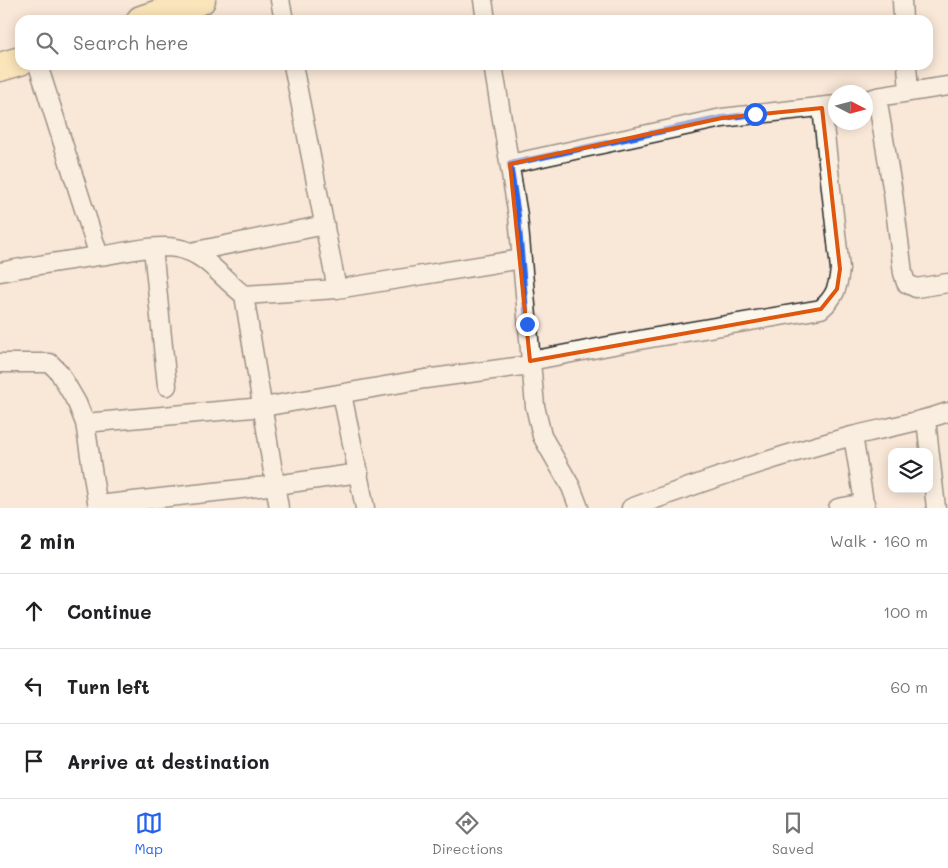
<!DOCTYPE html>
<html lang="en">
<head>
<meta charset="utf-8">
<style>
	body { margin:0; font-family:Mali,sans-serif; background:#f6f6f6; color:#202124 }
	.controls { position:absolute; right:15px; bottom:15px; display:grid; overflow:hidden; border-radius:10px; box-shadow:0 2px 12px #0003 }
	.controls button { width:45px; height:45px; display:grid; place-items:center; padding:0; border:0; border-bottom:1px solid #e0e0e0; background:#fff; color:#202124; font:25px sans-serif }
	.compass { position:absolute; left:828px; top:85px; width:45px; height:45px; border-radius:50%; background:#fff; box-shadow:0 2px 12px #0003; rotate:96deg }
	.stop { position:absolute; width:15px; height:15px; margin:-11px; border:4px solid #2563eb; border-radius:50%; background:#fff }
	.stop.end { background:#2563eb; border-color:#fff; box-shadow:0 1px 5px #0008 }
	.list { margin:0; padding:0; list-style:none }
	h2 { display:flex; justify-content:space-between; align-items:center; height:65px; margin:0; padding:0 20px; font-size:21px }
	h2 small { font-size:16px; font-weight:400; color:#757577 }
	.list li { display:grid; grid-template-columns:32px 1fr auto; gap:15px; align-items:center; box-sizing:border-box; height:75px; padding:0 20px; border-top:1px solid #e0e0e0 }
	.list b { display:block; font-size:19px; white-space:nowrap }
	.list em { font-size:16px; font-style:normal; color:#757577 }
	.icon { flex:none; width:28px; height:28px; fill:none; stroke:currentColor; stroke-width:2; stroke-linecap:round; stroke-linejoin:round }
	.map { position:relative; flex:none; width:948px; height:508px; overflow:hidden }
	.search { position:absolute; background:#fff; box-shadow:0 2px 12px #0003; left:15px; right:15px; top:15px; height:55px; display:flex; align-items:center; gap:12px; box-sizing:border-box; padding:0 18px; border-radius:15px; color:#757577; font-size:19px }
	.sheet { height:290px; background:#fff }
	nav { display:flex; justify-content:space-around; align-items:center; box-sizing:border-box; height:70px; border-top:1px solid #e0e0e0; background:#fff; font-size:14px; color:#757577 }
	nav a { display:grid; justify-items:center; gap:2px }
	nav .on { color:#2563eb }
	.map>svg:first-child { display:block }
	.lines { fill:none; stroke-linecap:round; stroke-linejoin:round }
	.street-casing { stroke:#2b2b2b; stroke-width:21 }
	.primary-casing { stroke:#2b2b2b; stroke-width:31 }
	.street { stroke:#fbf7ec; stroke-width:18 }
	.primary { stroke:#fadf96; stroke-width:28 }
	.route { stroke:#2563eb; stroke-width:6 }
	.marked { fill:none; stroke:#df570e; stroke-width:4; stroke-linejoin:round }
</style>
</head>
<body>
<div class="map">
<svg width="948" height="508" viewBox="0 0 948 508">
	<rect width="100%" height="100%" fill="#f9e7d7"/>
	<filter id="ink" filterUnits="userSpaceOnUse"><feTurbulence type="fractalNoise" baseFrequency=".02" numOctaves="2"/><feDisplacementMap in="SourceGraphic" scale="10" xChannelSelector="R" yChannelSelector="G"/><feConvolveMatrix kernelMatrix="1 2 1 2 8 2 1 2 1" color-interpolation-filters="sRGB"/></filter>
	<g filter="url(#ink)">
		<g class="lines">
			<!-- street casing -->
			<g class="street-casing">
				<path id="street" d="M280 0 284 20
					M483 0 486 20
					M902 0 903 20
					M38 65 99 256
					M293 65 337 289
					M493 65 518 216 535 406 542 436 571 487 579 508
					M907 65 909 92
					M877 97 893 193 903 273 906 283 916 288 948 283
					M867 100 877 97 948 86
					M510 164 722 118 836 105
					M153 248 167 386
					M191 252 325 225
					M0 272C35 265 71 260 106 255 132 251 165 241 190 252 210 260 226 282 244 295L337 289 522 259
					M244 295 279 508
					M530 361 645 339 821 309C835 297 838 288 840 269L822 108
					M0 363H50L59 372 77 403 85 423 98 508
					M342 394 365 508
					M926 420 936 508
					M85 423 263 407 425 379 530 365
					M853 436 865 508
					M98 505 276 485 359 473
					M631 508C704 481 777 456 852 436 884 428 917 423 948 412
					M838 508 865 503"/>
			</g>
			<!-- primary casing -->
			<g class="primary-casing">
				<path id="primary" d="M141 20 201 0
					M0 67 20 61"/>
			</g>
			<!-- street -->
			<use href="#street" class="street"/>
			<!-- primary -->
			<use href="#primary" class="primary"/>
		</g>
	</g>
	<g class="lines" filter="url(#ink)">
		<!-- route -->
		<path class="route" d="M527 324 518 216 510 164 722 118 755 114"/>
	</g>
	<!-- marked area -->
	<path d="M0 0H948V508H0ZM822 108 840 269 837 289 821 309 530 361 510 164 722 118Z" fill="#f9e7d7" fill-opacity=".55" fill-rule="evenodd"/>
	<path class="marked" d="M822 108 840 269 837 289 821 309 530 361 510 164 722 118Z"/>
</svg>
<div class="controls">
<button><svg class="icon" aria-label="layers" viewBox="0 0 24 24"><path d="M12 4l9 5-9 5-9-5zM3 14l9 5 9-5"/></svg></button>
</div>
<svg class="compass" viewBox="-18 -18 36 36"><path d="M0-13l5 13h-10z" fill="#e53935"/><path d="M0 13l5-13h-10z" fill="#757577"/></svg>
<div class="stop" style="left:755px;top:114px"></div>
<div class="stop end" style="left:527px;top:324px"></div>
<div class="search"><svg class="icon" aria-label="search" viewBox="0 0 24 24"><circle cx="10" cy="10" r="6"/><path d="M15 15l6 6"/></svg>Search here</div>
</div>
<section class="sheet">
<h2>2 min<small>Walk · 160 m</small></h2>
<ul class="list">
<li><svg class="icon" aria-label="ahead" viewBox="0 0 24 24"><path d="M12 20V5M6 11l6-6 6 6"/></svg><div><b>Continue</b></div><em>100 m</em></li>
<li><svg class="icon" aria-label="left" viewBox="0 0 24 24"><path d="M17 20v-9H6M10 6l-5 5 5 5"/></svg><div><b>Turn left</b></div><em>60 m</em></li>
<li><svg class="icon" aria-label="arrive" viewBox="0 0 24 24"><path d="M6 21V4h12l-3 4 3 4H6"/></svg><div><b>Arrive at destination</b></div></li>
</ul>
</section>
<nav>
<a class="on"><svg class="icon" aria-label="map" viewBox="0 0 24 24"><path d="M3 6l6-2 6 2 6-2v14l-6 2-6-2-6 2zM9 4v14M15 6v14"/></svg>Map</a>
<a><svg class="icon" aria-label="directions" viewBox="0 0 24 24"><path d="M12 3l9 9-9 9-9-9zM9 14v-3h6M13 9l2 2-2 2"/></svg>Directions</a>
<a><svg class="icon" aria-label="saved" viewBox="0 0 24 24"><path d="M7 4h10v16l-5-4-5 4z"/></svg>Saved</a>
</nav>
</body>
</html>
